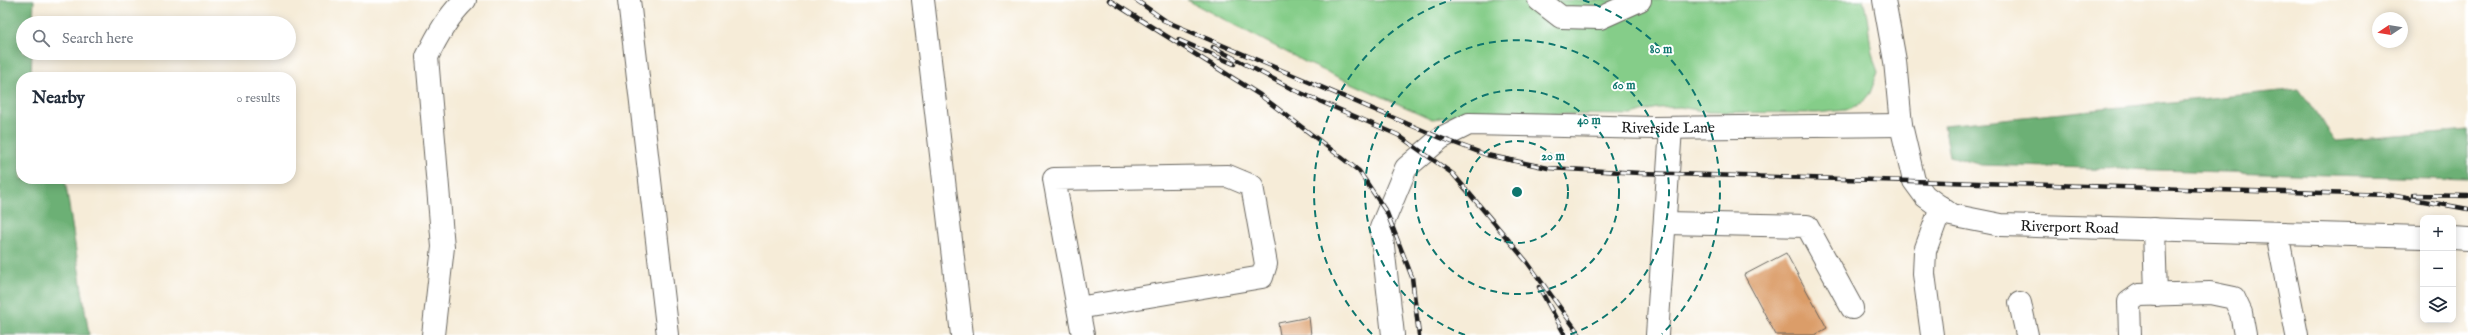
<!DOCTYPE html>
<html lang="en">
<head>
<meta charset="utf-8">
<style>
	body { margin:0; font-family:"IM FELL English",serif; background:#f6f6f7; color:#1f2937 }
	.controls { position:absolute; right:12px; bottom:12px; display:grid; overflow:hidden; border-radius:8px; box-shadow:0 2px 10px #0003 }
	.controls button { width:36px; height:36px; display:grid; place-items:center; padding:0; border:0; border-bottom:1px solid #e0e1e3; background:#fff; color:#1f2937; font:20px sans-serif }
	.compass { position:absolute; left:2372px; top:12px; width:36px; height:36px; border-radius:50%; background:#fff; box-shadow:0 2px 10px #0003; rotate:258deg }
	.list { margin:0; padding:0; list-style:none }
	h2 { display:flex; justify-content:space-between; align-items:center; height:52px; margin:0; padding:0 16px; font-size:17px }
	h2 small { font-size:13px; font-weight:400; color:#747a83 }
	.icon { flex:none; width:22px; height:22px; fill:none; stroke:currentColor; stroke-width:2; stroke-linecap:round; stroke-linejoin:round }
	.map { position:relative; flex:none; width:2468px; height:335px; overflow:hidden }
	.search { position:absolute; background:#fff; box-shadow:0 2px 10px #0003; left:16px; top:16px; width:280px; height:44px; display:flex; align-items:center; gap:10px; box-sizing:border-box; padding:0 14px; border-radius:22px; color:#747a83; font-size:15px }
	.panel { position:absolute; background:#fff; box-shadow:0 2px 10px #0003; left:16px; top:72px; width:280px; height:112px; border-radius:16px }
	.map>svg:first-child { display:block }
	.green { fill:#85cd89; stroke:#507452 }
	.forest { fill:#6cb075; stroke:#446648 }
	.building { fill:#db9d69 }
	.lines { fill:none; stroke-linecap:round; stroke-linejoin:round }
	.minor-casing { stroke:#68655e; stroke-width:24 }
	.minor { stroke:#fff; stroke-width:22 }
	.rail-casing { stroke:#1c1c1c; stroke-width:4.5 }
	.rail { stroke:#fff; stroke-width:3; stroke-dasharray:9; stroke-linecap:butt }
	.ring { fill:none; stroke:#0f766e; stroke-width:2; stroke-dasharray:7 5 }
	.labels { text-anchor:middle; stroke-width:4; stroke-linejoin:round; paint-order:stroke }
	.street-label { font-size:15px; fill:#1c1c1c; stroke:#fff }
	.centre { fill:#0f766e; stroke:#fff; stroke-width:2 }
	.ring-label { font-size:12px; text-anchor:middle; font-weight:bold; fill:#0f766e; stroke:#fff; stroke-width:4; stroke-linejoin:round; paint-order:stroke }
</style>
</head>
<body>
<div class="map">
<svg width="2468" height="335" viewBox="0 0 2468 335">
	<rect width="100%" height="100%" fill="#fff"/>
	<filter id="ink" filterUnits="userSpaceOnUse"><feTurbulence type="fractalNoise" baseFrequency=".025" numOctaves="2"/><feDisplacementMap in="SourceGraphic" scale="8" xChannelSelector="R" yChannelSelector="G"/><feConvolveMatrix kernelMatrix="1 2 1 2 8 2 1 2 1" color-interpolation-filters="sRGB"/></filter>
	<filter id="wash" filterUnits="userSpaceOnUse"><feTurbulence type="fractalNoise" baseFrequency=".012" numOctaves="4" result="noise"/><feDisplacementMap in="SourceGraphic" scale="16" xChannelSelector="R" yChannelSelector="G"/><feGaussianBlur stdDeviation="0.9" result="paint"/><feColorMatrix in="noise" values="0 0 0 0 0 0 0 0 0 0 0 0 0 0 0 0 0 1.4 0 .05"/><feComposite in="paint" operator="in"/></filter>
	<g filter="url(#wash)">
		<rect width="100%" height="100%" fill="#f6ecd8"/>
		<!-- green -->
		<path class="green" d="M1187 0H1863C1871 26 1867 45 1878 72L1870 93 1861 104 1846 110 1817 113 1708 112 1680 107 1656 108 1632 115 1481 113 1432 119 1307 63Z"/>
		<!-- forest -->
		<path class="forest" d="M0 0H34L33 23H23V53H32L31 77H21V179H65L89 335H0Z
			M2299 89 2336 141 2468 130V179L1981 165 1950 156 1944 125Z"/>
		<g id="blocks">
			<!-- building -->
			<path class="building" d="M1786 253 1827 328 1815 335H1776L1744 275Z
				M1309 317 1311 335H1280L1278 323Z"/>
		</g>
	</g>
	<g filter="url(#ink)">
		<use href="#blocks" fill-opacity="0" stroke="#68655e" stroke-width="1"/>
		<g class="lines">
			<!-- minor casing -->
			<g class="minor-casing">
				<g id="minor">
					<path d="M629 0 668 335"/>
					<path d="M923 0 962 335"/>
					<path d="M1539 0 1561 17 1600 18 1640 0"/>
					<path id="s1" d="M1884 0 1895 61 1901 125 1914 181 1925 196 1951 215 2001 225 2423 237"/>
					<path d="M1665 223 1807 226 1852 308"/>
					<path d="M2154 229 2156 295"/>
					<path d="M2277 233 2297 335"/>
					<path d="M2453 238 2468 239"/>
					<path d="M2020 303 2027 335"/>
					<path d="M1078 308 1262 277 1266 264 1252 186 1228 176 1054 179 1083 335"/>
					<path d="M433 335 443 247 427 57C437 36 448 16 465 0"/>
					<path id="s2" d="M1393 335 1381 228 1406 168 1441 138 1469 124 1653 128 1901 125"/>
					<path d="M1657 335 1671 128"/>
					<path d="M1932 335 1924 274 1925 251 1941 207"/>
					<path d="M2130 335 2129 302 2139 295 2210 293 2234 298 2241 313 2245 335"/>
				</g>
			</g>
			<!-- minor -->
			<use href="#minor" class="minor"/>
			<!-- rail casing -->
			<g class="rail-casing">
				<path id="rail" d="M1109 0 1260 95 1359 171 1387 213 1412 277 1419 335
					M1136 0 1169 23
					M1163 20 1441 138 1487 155 1548 168 1640 173 2390 195 2468 209
					M1179 40 1234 64
					M1213 47 1294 90 1398 135 1453 174 1527 262 1580 335
					M2414 195 2468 196
					M1539 287 1565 335"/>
			</g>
			<!-- rail -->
			<use href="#rail" class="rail"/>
		</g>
	</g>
	<!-- distance rings -->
	<g class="ring">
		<circle cx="1517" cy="192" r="51"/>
		<circle cx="1517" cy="192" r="102"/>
		<path d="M1465 335A152 152 0 1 1 1569 335"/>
		<path d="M1372 334A203 203 0 0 1 1451 0M1583 0A203 203 0 0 1 1662 334"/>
	</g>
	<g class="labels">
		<!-- street labels -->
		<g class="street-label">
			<text dy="5" stroke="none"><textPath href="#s2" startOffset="449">Riverside Lane</textPath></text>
			<text dy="5" stroke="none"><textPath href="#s1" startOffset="354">Riverport Road</textPath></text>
		</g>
	</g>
	<circle cx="1517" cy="192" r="6" class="centre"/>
	<g class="ring-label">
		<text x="1661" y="53">80 m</text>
		<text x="1624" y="89">60 m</text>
		<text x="1589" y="124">40 m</text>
		<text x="1553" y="160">20 m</text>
	</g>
</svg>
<div class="controls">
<button>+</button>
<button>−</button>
<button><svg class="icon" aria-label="layers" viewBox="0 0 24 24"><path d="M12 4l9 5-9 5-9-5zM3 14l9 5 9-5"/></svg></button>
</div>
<svg class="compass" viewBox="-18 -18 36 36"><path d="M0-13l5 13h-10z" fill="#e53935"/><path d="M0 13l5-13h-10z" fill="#747a83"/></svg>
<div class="search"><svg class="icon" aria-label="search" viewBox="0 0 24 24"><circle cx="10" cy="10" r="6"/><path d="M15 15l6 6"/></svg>Search here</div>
<section class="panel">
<h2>Nearby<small>0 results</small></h2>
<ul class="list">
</ul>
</section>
</div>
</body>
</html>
